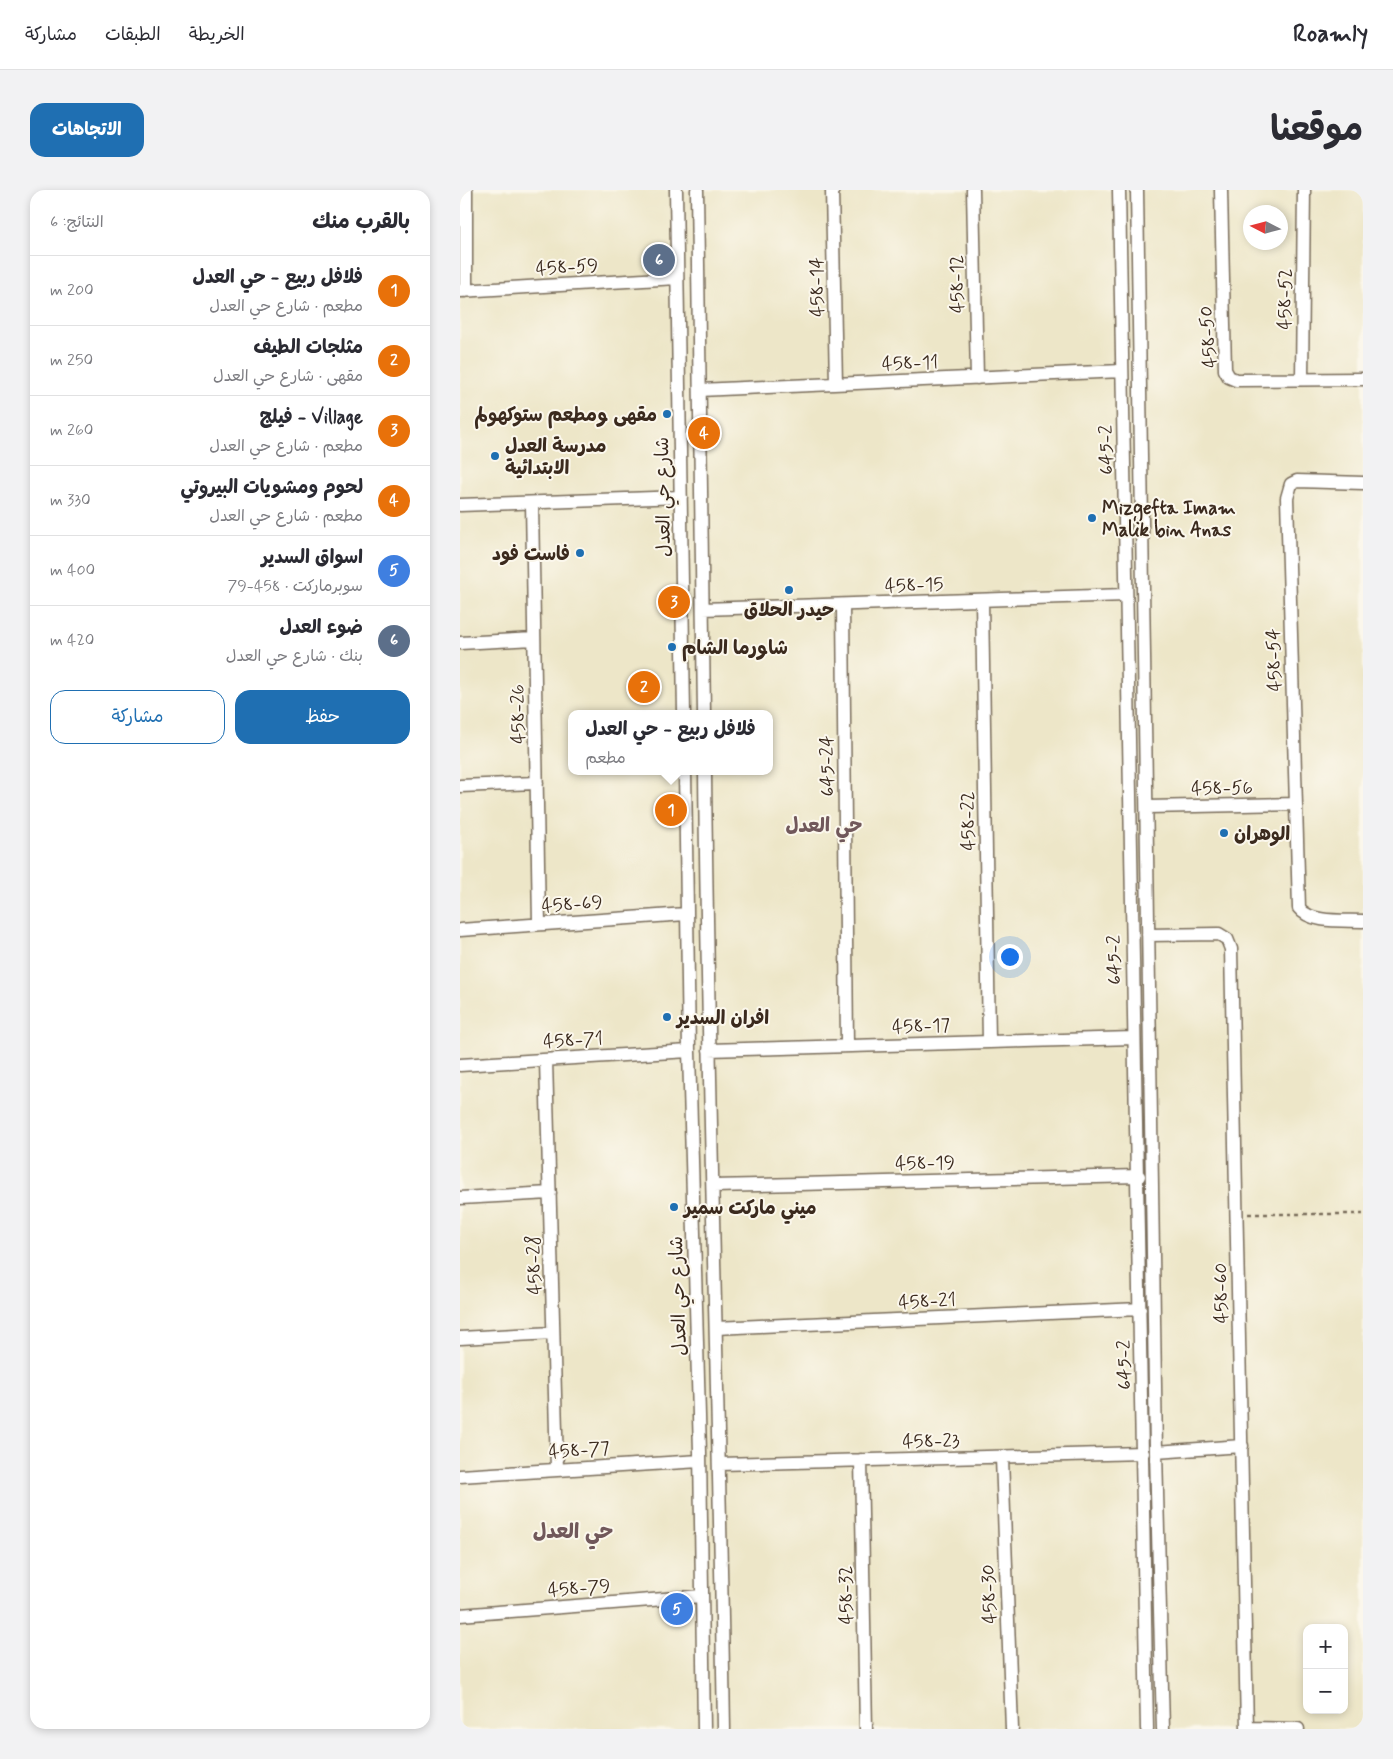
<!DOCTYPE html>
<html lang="ar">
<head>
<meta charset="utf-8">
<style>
	body { margin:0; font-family:Mynerve,"Playpen Sans Arabic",sans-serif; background:#f2f2f3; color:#2b2b33; direction:rtl }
	.controls { position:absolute; right:15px; bottom:15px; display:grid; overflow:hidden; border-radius:10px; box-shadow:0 2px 8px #0003 }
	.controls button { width:45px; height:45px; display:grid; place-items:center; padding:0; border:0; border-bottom:1px solid #e1e1e2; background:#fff; color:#2b2b33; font:25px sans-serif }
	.compass { position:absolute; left:783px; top:15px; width:45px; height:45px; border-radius:50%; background:#fff; box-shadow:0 2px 8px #0003; rotate:276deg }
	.you { position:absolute; left:549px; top:766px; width:18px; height:18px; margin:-12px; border:4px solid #fff; border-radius:50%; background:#1a73e8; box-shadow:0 0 0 8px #1a73e833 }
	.badge { display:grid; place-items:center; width:32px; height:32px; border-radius:50%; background:#1f6fb2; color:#fff; font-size:16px; font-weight:700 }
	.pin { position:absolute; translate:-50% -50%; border:2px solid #fff; box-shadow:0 1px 5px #0006 }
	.popup { position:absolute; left:108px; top:520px; width:205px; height:65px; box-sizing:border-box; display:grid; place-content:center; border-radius:10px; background:#fff; filter:drop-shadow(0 1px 4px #0005); font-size:16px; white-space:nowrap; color:#7c7c81 }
	.popup b { font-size:19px; color:#2b2b33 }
	.popup::after { content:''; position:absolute; left:50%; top:100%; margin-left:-10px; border:10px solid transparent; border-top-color:#fff }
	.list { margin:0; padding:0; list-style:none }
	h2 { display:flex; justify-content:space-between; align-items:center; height:65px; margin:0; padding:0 20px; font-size:21px }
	h2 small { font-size:16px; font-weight:400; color:#7c7c81 }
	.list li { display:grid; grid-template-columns:32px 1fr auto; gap:15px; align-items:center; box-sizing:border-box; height:70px; padding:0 20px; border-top:1px solid #e1e1e2 }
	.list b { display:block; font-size:19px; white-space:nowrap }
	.list p { margin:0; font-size:16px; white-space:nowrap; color:#7c7c81 }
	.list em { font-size:16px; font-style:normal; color:#7c7c81 }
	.actions { display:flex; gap:10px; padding:15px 20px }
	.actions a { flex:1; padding:11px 0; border:1px solid #1f6fb2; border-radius:15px; text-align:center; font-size:18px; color:#1f6fb2 }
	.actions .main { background:#1f6fb2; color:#fff }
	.map { position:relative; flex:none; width:903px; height:1539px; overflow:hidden; direction:ltr; border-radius:15px }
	header { display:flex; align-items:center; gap:30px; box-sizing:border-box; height:70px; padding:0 25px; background:#fff; border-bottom:1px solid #e1e1e2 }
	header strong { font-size:24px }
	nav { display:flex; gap:28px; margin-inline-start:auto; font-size:18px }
	.intro { display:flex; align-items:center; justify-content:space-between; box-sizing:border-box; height:120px; padding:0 30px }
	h1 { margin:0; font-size:35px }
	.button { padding:12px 22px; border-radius:15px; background:#1f6fb2; color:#fff; font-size:18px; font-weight:700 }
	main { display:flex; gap:30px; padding:0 30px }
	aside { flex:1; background:#fff; border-radius:15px; box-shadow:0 2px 8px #0003 }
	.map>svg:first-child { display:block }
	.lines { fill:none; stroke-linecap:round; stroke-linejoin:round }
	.minor-casing { stroke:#796c5a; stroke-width:15 }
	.path { stroke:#796c5a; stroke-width:2.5; stroke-dasharray:4 4; stroke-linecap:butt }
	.minor { stroke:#fff; stroke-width:12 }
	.poi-dot { fill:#1f6fb2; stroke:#fbf7ec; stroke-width:2 }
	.labels { text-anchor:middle; stroke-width:4; stroke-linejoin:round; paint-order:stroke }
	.street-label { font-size:19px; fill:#3b2a1e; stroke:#fbf7ec }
	.poi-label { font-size:19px; font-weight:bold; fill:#3b2a1e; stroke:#fbf7ec; text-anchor:start }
	.neighbourhood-label { font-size:20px; font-weight:bold; fill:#71585b; stroke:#fbf7ec }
	.quarter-label { font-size:21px; font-weight:bold; fill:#71585b; stroke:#fbf7ec }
</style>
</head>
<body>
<header>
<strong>Roamly</strong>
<nav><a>الخريطة</a><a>الطبقات</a><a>مشاركة</a></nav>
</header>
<div class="intro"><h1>موقعنا</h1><a class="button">الاتجاهات</a></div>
<main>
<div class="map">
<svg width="903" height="1539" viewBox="0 0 903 1539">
	<rect width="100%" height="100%" fill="#fbf7ec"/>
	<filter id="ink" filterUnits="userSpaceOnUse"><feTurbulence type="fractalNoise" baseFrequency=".02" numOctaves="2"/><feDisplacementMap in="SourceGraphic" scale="10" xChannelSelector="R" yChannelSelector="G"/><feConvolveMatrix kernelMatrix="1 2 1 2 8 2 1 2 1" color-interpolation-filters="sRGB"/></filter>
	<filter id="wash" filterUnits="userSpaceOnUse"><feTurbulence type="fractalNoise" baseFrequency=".0096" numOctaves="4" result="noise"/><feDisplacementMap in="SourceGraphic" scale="20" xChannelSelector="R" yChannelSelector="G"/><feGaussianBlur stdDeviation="1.12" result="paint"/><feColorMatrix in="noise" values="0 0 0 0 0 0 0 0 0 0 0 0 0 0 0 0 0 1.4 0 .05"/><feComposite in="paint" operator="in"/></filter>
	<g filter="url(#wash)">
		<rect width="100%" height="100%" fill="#ede6c8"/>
	</g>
	<g filter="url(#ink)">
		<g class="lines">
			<!-- minor casing -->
			<g class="minor-casing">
				<path id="minor" d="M6 0V101
					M216 0 224 524
					M237 0 244 524
					M372 0 376 194
					M513 0 517 188
					M659 0C669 513 679 1026 687 1539
					M677 0 696 1262 703 1539
					M761 0 765 180 769 187 776 190 903 189
					M0 101 217 88
					M842 189 844 0
					M240 200 662 181
					M903 293 837 291 831 294 827 308 839 718C851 734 884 730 903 731
					M72 313 79 734
					M0 315 221 307
					M522 410 529 852
					M383 415 387 856
					M243 419 666 405
					M0 453 74 449
					M225 581 229 861 240 1262 244 1539
					M245 581C248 901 259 1220 264 1539
					M0 596 77 593
					M688 617 836 614
					M0 740 226 724
					M688 745 759 744 767 749 771 759 787 1539
					M249 860 673 848
					M86 870 97 1279
					M0 875 229 861
					M253 996 679 986
					M0 1008 90 1003
					M256 1138 680 1119
					M0 1148 93 1143
					M696 1262 782 1256
					M542 1268 552 1539
					M401 1270 406 1539
					M260 1274 683 1263
					M0 1286 240 1271
					M0 1425 242 1406
					M787 1538 838 1539"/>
			</g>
			<!-- path -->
			<path class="path" d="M788 1024H903"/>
			<!-- minor -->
			<use href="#minor" class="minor"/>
		</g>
	</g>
	<!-- markers -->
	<g class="poi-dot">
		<circle cx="207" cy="224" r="5"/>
		<circle cx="35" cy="266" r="5"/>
		<circle cx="632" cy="328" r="5"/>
		<circle cx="120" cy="363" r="5"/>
		<circle cx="329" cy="400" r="5"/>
		<circle cx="212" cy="457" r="5"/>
		<circle cx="764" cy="643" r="5"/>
		<circle cx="207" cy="827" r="5"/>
		<circle cx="214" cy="1017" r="5"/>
	</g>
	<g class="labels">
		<!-- street labels -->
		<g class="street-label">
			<text transform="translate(107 76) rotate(-3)" y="7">458-59</text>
			<text transform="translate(496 94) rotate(-91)" y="7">458-12</text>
			<text transform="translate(356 97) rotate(-91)" y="7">458-14</text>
			<text transform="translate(824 109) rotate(-89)" y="7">458-52</text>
			<text transform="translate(747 147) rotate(-94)" y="7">458-50</text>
			<text transform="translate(450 172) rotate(-2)" y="7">458-11</text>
			<text transform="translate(645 260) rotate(-91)" y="7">645-2</text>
			<text transform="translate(202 307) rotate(-91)" y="7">شارع حي العدل</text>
			<text transform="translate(454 394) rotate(-2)" y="7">458-15</text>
			<text transform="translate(813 470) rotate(-92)" y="7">458-54</text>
			<text transform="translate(57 524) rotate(-91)" y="7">458-26</text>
			<text transform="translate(366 576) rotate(-91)" y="7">645-24</text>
			<text transform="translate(762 597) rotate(-1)" y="7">458-56</text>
			<text transform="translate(507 631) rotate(-91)" y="7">458-22</text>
			<text transform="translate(112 713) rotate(-4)" y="7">458-69</text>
			<text transform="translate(653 770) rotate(-91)" y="7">645-2</text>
			<text transform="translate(461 835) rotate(-2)" y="7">458-17</text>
			<text transform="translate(113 849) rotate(-3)" y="7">458-71</text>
			<text transform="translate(465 972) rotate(-1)" y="7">458-19</text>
			<text transform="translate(73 1075) rotate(-92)" y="7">458-28</text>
			<text transform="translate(760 1103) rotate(-91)" y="7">458-60</text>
			<text transform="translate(217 1106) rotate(-92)" y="7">شارع حي العدل</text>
			<text transform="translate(467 1110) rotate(-3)" y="7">458-21</text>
			<text transform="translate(663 1175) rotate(-91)" y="7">645-2</text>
			<text transform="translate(471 1250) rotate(-1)" y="7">458-23</text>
			<text transform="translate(119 1259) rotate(-4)" y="7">458-77</text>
			<text transform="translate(119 1397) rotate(-4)" y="7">458-79</text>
			<text transform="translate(528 1404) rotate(-92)" y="7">458-30</text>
			<text transform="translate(385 1405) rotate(-91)" y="7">458-32</text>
		</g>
		<!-- poi labels -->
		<g class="poi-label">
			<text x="197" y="231" text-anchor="end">مقهى ومطعم ستوكهولم</text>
			<text x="45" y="262">مدرسة العدل<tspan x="45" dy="22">الابتدائية</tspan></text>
			<text x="642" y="324">Mizgefta Imam<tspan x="642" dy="22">Malik bin Anas</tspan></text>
			<text x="110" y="370" text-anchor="end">فاست فود</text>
			<text x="329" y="426" text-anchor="middle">حيدر الحلاق</text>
			<text x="222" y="464">شاورما الشام</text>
			<text x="774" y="650">الوهران</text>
			<text x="217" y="834">افران السدير</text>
			<text x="224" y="1024">ميني ماركت سمير</text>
		</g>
		<!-- neighbourhood labels -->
		<g class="neighbourhood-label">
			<text x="364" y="642">حي العدل</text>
		</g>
		<!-- quarter labels -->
		<g class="quarter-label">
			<text x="113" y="1348">حي العدل</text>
		</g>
	</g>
</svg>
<div class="controls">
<button>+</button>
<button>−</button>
</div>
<svg class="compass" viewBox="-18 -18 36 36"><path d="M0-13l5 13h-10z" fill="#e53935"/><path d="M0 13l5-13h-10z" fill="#7c7c81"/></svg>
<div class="you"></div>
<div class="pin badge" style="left:211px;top:620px;background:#e8710a">1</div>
<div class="popup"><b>فلافل ربيع - حي العدل</b>مطعم</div>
<div class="pin badge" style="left:184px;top:497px;background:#e8710a">2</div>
<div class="pin badge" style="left:214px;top:412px;background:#e8710a">3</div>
<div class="pin badge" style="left:244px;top:243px;background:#e8710a">4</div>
<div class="pin badge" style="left:217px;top:1419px;background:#3f7fe0">5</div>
<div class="pin badge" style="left:199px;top:70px;background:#5c6f8a">6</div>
</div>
<aside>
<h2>بالقرب منك<small>النتائج: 6</small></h2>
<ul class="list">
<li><span class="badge" style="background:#e8710a">1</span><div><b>فلافل ربيع - حي العدل</b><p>مطعم · شارع حي العدل</p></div><em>200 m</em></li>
<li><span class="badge" style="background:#e8710a">2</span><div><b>مثلجات الطيف</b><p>مقهى · شارع حي العدل</p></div><em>250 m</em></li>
<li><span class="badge" style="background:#e8710a">3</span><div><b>Village - فيلج</b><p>مطعم · شارع حي العدل</p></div><em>260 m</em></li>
<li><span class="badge" style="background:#e8710a">4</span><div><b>لحوم ومشويات البيروتي</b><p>مطعم · شارع حي العدل</p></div><em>330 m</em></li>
<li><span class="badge" style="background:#3f7fe0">5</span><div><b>اسواق السدير</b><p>سوبرماركت · 458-79</p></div><em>400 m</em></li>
<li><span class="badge" style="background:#5c6f8a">6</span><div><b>ضوء العدل</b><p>بنك · شارع حي العدل</p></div><em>420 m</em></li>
</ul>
<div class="actions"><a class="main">حفظ</a><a>مشاركة</a></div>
</aside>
</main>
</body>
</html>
